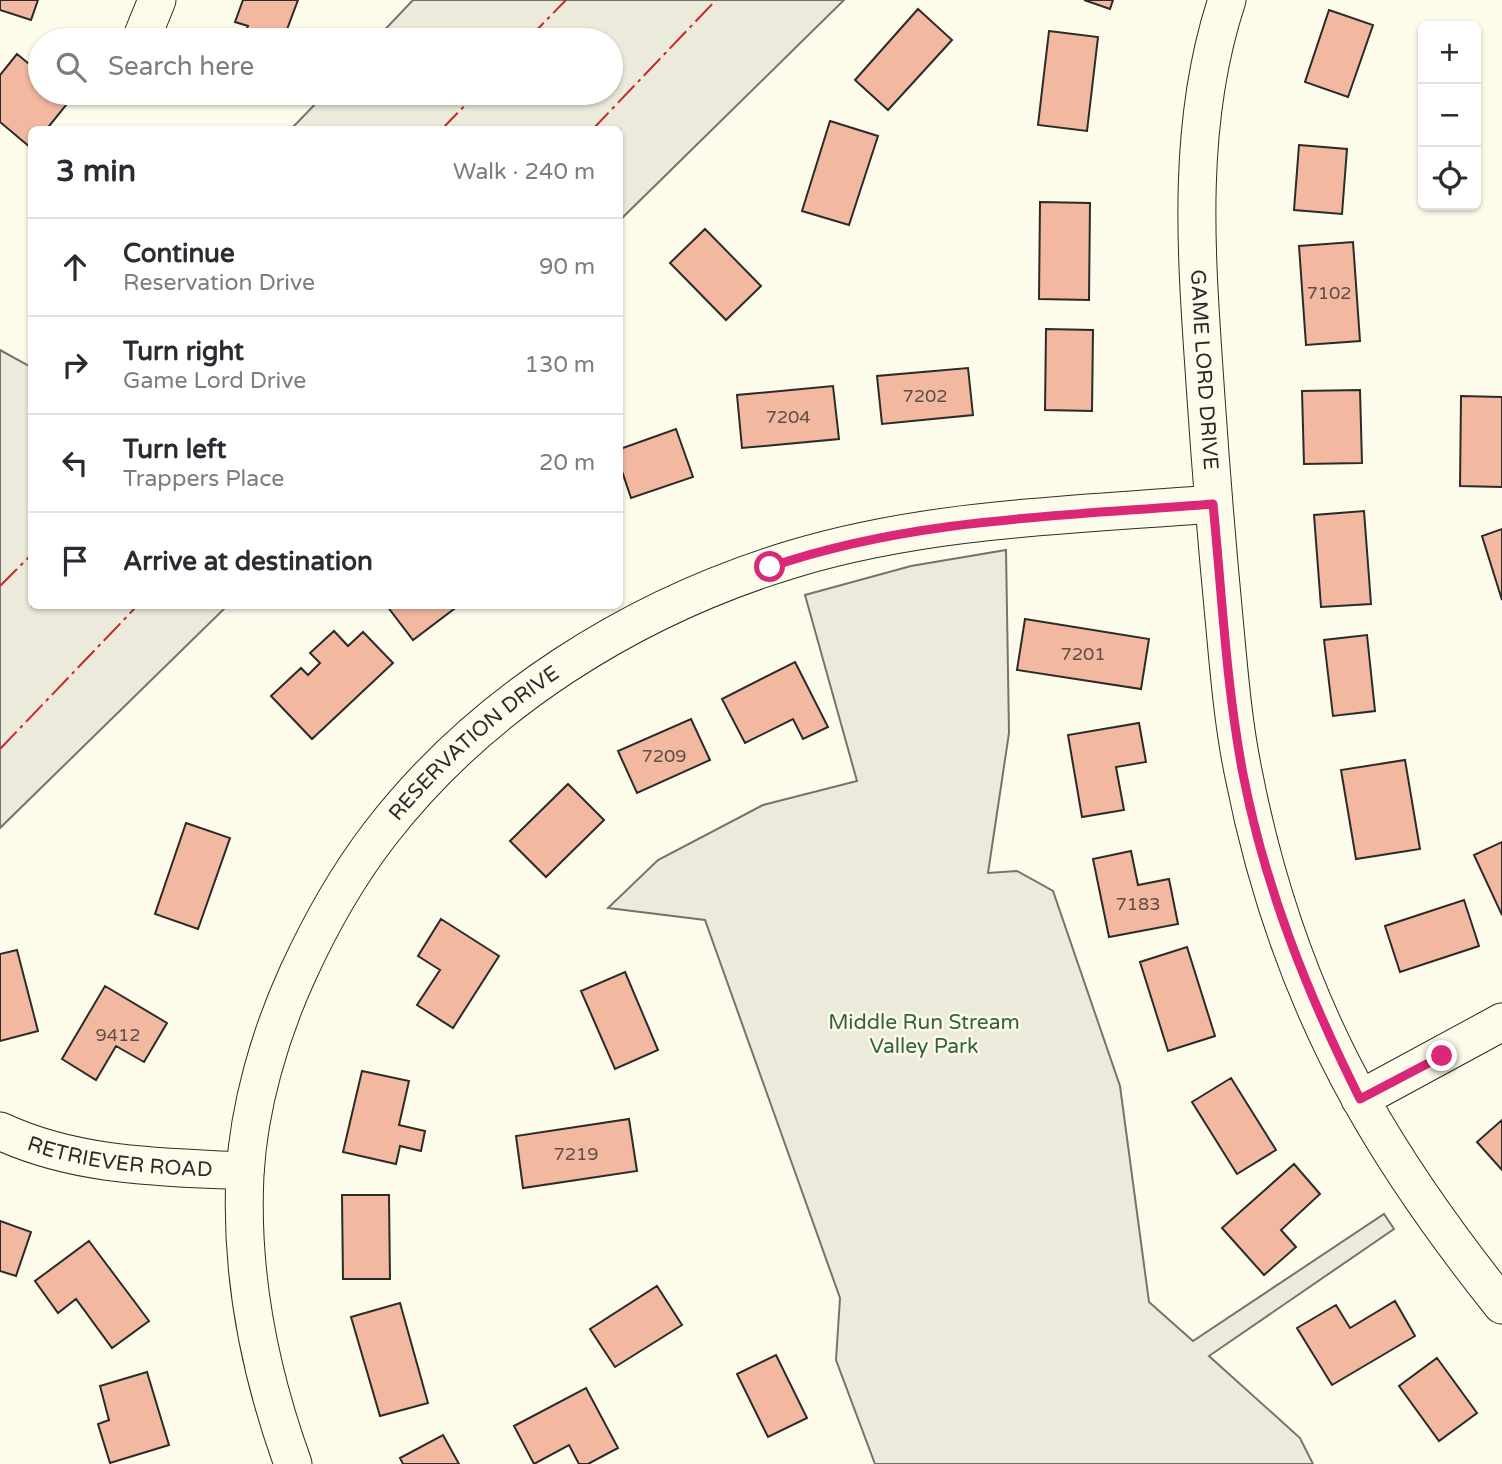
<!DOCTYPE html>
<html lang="en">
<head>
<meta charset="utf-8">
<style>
	body { margin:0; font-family:"Varela Round",sans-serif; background:#f7f7f7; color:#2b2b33 }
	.controls { position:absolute; right:21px; top:21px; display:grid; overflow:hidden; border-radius:10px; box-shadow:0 2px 5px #0004 }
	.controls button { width:63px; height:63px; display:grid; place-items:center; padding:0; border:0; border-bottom:2px solid #e1e1e2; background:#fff; color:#2b2b33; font:35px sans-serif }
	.stop { position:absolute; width:21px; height:21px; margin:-16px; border:5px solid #db2777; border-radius:50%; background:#fff }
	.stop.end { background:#db2777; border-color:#fff; box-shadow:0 2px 7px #0008 }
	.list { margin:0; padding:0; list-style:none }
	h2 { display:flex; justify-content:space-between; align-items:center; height:91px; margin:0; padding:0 28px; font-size:30px }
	h2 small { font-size:23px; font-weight:400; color:#7c7c81 }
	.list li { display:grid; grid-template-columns:46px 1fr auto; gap:21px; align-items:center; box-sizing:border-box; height:98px; padding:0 28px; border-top:2px solid #e1e1e2 }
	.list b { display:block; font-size:26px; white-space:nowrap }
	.list p { margin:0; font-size:23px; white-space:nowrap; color:#7c7c81 }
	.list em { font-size:23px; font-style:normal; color:#7c7c81 }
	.icon { flex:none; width:38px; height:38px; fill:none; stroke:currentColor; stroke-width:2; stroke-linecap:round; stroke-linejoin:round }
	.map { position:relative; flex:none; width:1502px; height:1464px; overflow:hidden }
	.search { position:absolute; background:#fff; box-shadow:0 2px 5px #0004; left:28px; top:28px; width:595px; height:77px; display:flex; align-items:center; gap:18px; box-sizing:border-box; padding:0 24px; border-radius:38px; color:#7c7c81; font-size:26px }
	.panel { position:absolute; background:#fff; box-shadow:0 2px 5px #0004; left:28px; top:126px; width:595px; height:483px; border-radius:10px }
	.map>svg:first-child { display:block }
	.green { fill:#ecebdb; stroke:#74746e; stroke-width:2 }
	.building { fill:#f2b8a0; stroke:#2b2b2b; stroke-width:2 }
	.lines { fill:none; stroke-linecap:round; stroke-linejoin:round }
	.minor-casing { stroke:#2b2b2b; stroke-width:39 }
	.minor { stroke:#fdfbea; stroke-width:37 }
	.power { stroke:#c62828; stroke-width:2; stroke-dasharray:24 5 3.5 5; stroke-linecap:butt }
	.route { stroke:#db2777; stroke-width:9 }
	.labels { text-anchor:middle; stroke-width:5; stroke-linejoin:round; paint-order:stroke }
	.number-label { font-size:18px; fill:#5d4e48 }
	.street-label { font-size:21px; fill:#2b2b2b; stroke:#fdfbea }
	.park-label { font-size:21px; fill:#34623c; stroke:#fdfbea }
</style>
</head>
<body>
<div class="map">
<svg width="1502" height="1464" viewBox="0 0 1502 1464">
	<rect width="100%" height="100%" fill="#fdfbea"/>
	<!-- green -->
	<path class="green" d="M413 0H844L620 220V130L291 129 326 93H611V40H375Z
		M0 350 31 367 32 606H227L0 828Z
		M1006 550 1009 733 988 873 1017 871 1053 891 1120 1086 1149 1302 1193 1341 1384 1214 1394 1229 1209 1356 1300 1438 1313 1464H875L836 1360 840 1298 705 920 608 908 658 860 763 805 857 781 805 595 911 566Z"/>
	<!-- building -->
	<path class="building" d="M0 0H38L31 20 0 10Z
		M243 0H298L283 40H242L248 26 235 22Z
		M1084 0H1113L1110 9Z
		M918 9 952 40 888 110 855 80Z
		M1329 10 1373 25 1348 97 1305 82Z
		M1049 31 1098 37 1087 131 1038 125Z
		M17 54 40 73V93H64L71 99 46 130H32L31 148 0 122V75Z
		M830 121 878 136 849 225 802 211Z
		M1299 145 1347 149 1342 214 1294 210Z
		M1040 202 1090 203 1089 300 1039 299Z
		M705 229 761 286 726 320 670 263Z
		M1353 242 1360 341 1306 345 1299 246Z
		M1046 329 1093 330 1092 411 1045 410Z
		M968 368 973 415 882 424 877 376Z
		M833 386 839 439 742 448 737 395Z
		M1360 390 1362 463 1304 464 1302 391Z
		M1461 396 1502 397V487L1460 486Z
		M676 429 693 477 631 498 620 465V449Z
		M1364 511 1371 604 1321 607 1314 515Z
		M1502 529V600L1482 536Z
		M387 606H458L413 640Z
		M1025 619 1149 639 1141 689 1017 670Z
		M334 631 348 646 363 632 393 663 312 739 271 696 301 668 308 675 320 663 310 653Z
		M1367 635 1375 711 1333 716 1324 640Z
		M795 662 828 727 803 739 793 719 745 743 722 699Z
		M691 719 710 760 637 793 618 751Z
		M1139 723 1146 762 1116 767 1124 810 1082 817 1068 735Z
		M1405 760 1420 849 1356 859 1341 770Z
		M568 784 604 820 546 877 510 841Z
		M186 823 230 838 198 929 155 914Z
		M1502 842V915L1474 855Z
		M1131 851 1138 885 1169 879 1178 924 1109 937 1093 859Z
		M1464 900 1479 946 1400 972 1385 926Z
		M441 919 499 956 453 1028 417 1005 440 970 418 956Z
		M1187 947 1215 1036 1168 1051 1140 962Z
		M17 950 38 1031 0 1041V954Z
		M625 972 658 1050 615 1069 581 991Z
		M105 986 167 1023 144 1062 116 1046 96 1080 62 1059Z
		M362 1071 409 1081 399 1125 425 1131 421 1151 400 1146 396 1164 343 1152Z
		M1231 1078 1276 1150 1237 1174 1192 1102Z
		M629 1119 637 1171 523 1188 516 1136Z
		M1502 1120V1170L1477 1142Z
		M1294 1164 1320 1194 1281 1230 1296 1247 1264 1275 1222 1228Z
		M342 1195H389L390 1279H343Z
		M0 1221 31 1232 16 1276 0 1271Z
		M89 1241 149 1321 112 1348 76 1299 58 1313 35 1281Z
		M657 1286 682 1325 615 1367 590 1329Z
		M1395 1301 1415 1336 1332 1385 1297 1328 1336 1305 1350 1328Z
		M400 1303 428 1403 380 1416 351 1317Z
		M776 1355 807 1418 768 1437 737 1374Z
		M1437 1358 1477 1413 1439 1441 1399 1386Z
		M147 1372 169 1445 110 1463 98 1424 109 1420 100 1386Z
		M586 1388 618 1448 588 1464H579L569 1445 534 1464 514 1426Z
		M443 1435 459 1464H403L400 1458Z"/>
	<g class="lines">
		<!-- minor casing -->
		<g class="minor-casing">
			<g id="minor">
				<path id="s1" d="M1227 0C1184 130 1197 264 1206 398 1211 471 1217 545 1224 618 1229 671 1233 724 1244 776 1266 888 1305 1000 1361 1100 1401 1172 1450 1240 1502 1305"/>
				<path d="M142 37 157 0"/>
				<path d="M1360 1099 1502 1022"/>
				<path id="s2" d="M0 1131C77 1167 162 1167 245 1171"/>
				<path id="s3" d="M293 1464C259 1370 240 1274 245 1174 249 1106 270 1034 298 973 320 925 346 878 379 835 481 702 634 607 793 559 929 518 1073 515 1213 504"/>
			</g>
		</g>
		<!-- minor -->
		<use href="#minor" class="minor"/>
		<!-- power -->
		<path class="power" d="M527 40 566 0
			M441 130 477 93
			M592 130 716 0
			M0 586 32 554
			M0 749 137 606"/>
	</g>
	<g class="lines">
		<!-- route -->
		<path class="route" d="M770 567C912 518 1065 516 1213 504 1222 594 1226 685 1243 774 1265 888 1308 995 1360 1099L1442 1056"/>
	</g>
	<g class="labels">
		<!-- number labels -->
		<g class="number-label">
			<text x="1329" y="299">7102</text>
			<text x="925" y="402">7202</text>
			<text x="788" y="423">7204</text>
			<text x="1083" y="660">7201</text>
			<text x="664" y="762">7209</text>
			<text x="1138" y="910">7183</text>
			<text x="118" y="1041">9412</text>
			<text x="576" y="1160">7219</text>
		</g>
		<!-- street labels -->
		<g class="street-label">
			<text dy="7" stroke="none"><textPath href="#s1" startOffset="373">GAME LORD DRIVE</textPath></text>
			<text dy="7" stroke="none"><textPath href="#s3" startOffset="798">RESERVATION DRIVE</textPath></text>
			<text dy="7" stroke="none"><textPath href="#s2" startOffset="124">RETRIEVER ROAD</textPath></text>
		</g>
		<!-- park labels -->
		<g class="park-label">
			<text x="924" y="1029">Middle Run Stream<tspan x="924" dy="24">Valley Park</tspan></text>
		</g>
	</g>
</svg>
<div class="controls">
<button>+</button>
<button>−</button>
<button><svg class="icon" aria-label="locate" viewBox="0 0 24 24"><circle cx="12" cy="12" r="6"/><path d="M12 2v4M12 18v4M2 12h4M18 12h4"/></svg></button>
</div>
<div class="stop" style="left:770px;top:567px"></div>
<div class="stop end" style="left:1442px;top:1056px"></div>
<div class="search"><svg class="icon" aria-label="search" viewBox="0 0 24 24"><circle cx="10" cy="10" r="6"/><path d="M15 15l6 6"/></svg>Search here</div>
<section class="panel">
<h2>3 min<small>Walk · 240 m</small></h2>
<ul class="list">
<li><svg class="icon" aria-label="ahead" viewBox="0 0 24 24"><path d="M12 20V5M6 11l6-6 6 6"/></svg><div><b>Continue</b><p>Reservation Drive</p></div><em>90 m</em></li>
<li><svg class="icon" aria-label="right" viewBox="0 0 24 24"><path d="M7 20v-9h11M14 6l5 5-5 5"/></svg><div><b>Turn right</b><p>Game Lord Drive</p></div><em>130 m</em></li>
<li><svg class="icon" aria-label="left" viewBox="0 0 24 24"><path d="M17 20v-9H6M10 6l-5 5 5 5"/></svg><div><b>Turn left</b><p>Trappers Place</p></div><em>20 m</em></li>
<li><svg class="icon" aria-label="arrive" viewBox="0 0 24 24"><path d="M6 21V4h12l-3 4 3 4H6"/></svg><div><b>Arrive at destination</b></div></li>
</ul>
</section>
</div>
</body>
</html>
